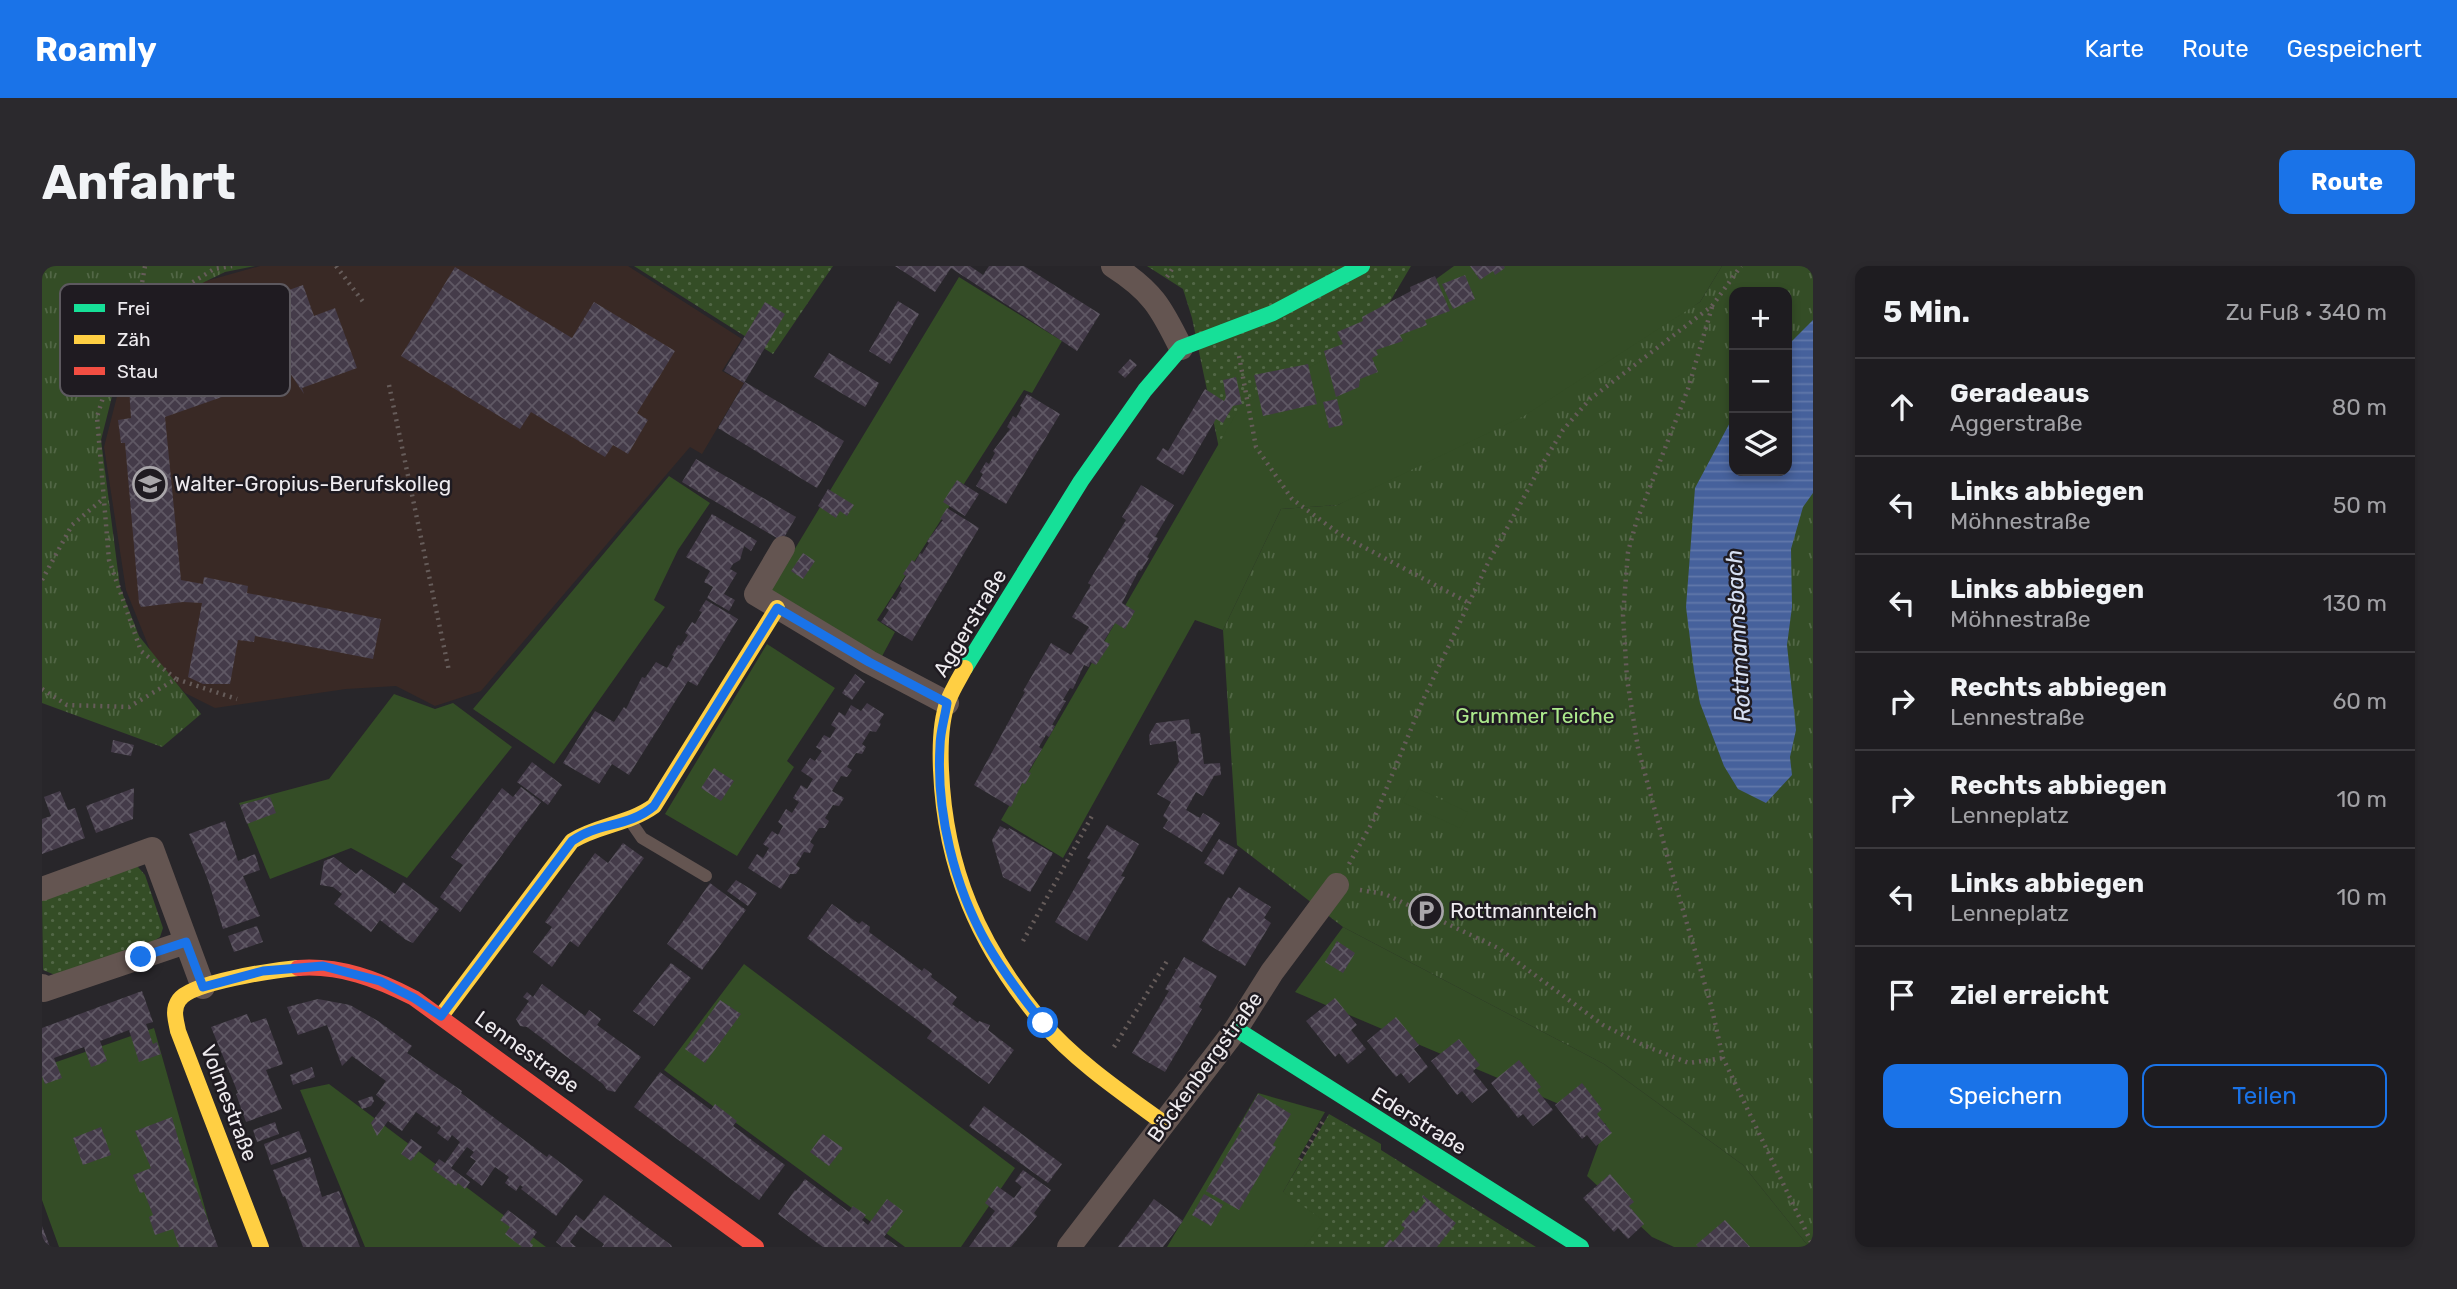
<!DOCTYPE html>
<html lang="de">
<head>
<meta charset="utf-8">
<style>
	body { margin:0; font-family:Rubik,sans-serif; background:#2b292d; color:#f1f3f6 }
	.controls { position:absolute; right:21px; top:21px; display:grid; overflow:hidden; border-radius:14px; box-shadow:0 4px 10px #0003 }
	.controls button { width:63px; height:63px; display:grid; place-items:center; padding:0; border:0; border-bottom:2px solid #3c3a3e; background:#1e1c20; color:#f1f3f6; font:35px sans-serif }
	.stop { position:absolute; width:21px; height:21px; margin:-16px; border:5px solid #1a73e8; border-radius:50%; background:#fff }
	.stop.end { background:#1a73e8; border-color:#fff; box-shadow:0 2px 7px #0008 }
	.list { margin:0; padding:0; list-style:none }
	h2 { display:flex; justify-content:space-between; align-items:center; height:91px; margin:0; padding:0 28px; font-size:30px }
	h2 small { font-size:23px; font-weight:400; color:#a1a1a5 }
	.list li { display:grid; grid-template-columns:46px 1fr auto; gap:21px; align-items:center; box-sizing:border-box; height:98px; padding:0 28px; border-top:2px solid #3c3a3e }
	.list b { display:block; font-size:26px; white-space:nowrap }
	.list p { margin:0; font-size:23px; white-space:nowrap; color:#a1a1a5 }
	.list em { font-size:23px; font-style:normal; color:#a1a1a5 }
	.actions { display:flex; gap:14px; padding:21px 28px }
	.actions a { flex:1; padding:16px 0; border:2px solid #1a73e8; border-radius:14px; text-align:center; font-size:24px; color:#1a73e8 }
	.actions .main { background:#1a73e8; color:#fff }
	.icon { flex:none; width:38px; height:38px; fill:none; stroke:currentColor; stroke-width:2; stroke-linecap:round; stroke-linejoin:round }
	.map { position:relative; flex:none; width:1771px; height:981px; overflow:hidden; border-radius:14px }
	header { display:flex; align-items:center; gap:42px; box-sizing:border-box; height:98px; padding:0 35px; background:#1a73e8; color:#fff }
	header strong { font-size:33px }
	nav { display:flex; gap:38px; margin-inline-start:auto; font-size:24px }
	.intro { display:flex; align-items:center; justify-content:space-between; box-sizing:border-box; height:168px; padding:0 42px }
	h1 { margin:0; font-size:49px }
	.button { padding:18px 32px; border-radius:14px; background:#1a73e8; color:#fff; font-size:24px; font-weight:700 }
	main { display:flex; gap:42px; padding:0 42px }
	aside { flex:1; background:#1e1c20; border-radius:14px; box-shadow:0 4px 10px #0003 }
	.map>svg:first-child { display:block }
	.education { fill:#392925 }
	.grass { fill:url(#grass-dots) }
	.park { fill:url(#park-tufts); fill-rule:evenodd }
	.garden { fill:#344d26 }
	.water { fill:url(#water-rules) }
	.building { fill:url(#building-cross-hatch) }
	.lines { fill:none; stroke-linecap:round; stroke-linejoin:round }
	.path { stroke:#665c5a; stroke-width:4.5; stroke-dasharray:2 5; stroke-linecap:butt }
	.lane { stroke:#645551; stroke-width:12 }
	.street { stroke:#645551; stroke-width:24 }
	.fast { stroke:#16e098; stroke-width:16 }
	.slow { stroke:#ffcf43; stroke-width:16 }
	.jam { stroke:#f24e42; stroke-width:16 }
	.route { stroke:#1a73e8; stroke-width:9 }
	.labels { text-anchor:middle; stroke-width:5; stroke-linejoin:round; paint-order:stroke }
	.poi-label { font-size:21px; fill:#eeebef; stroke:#1f1b21; text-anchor:start }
	.street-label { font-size:21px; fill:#eeebef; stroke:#1f1b21 }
	.park-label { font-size:21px; fill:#ace98c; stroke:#1f1b21 }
	.water-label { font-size:23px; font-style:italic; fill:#d7e0f3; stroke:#1f1b21 }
	.key { fill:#1f1b21; stroke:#5d595f; stroke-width:2 }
	.key-label { font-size:19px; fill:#eeebef }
</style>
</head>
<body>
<header>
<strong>Roamly</strong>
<nav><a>Karte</a><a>Route</a><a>Gespeichert</a></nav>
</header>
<div class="intro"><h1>Anfahrt</h1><a class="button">Route</a></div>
<main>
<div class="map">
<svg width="1771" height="981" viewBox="0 0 1771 981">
	<defs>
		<pattern id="grass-dots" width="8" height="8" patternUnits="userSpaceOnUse" patternTransform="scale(1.75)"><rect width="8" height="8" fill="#344d26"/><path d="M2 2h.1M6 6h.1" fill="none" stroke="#526746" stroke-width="1.8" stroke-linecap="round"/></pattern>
		<pattern id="park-tufts" width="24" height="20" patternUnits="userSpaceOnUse" patternTransform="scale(1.75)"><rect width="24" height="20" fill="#344d26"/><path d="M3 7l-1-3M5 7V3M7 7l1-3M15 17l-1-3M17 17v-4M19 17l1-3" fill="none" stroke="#526746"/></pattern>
		<pattern id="water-rules" width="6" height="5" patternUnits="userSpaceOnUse" patternTransform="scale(1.75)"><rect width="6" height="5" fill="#46619c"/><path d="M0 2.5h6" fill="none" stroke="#6178aa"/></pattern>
		<pattern id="building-cross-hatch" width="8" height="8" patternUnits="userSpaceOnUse" patternTransform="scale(1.75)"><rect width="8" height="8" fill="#443b49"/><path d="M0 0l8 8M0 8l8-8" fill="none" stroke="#5f5864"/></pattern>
	</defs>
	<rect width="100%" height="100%" fill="#28262a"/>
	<!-- education -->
	<path class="education" d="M218 0H586L700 73 680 105 702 117 660 188 648 181 439 425 393 440 354 420 304 423 173 442 143 427 110 389 84 324 62 181 82 103 150 19Z"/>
	<!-- grass -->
	<path class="grass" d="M592 0H791L731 88Z
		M1105 0H1369L1199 288 1150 52 1141 23Z
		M88 600 96 601 103 609 121 662 118 671 110 676 13 709 1 704 0 631Z
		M1287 848 1339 878V884L1494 981H1204L1241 926Z"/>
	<!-- park -->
	<path class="park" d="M0 0H213L183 6 146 24 116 51 92 76 76 107 59 174 78 321 97 370 159 448 120 481 0 437Z
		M1680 0H1771V981H1767L1701 899 1562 798 1301 661 1195 579 1181 364 1239 243 1296 239 1658 36ZM1692 26H1745V205H1692Z"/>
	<!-- garden -->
	<path class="garden" d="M1412 0H1680L1658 36 1482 150 1296 239 1239 243 1181 364 1153 354 1021 592 959 554 1198 141 1288 90Z
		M917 11 1020 75 990 127 982 124 835 354 853 366 838 394 728 324Z
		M627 210 668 237 636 284 612 334 623 341 512 498 431 443Z
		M725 378 793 422 745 495 752 501 695 590 623 548Z
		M352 428 393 443 411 437 470 481 365 612 309 582 228 613 197 537 287 513Z
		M1368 519 1426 546 1418 562 1360 536Z
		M1301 661 1562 798 1701 899 1767 981H1632L1610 971 1545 910 1564 858 1253 726Z
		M702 698 973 902 919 981H863L622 804Z
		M112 762 174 981H17L0 934V801Z
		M287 818 504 981H323L258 824Z
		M1216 827 1283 846 1256 893 1259 895 1241 926 1282 955 1262 981H1125Z"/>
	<!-- water -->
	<path class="water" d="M1771 54V227L1761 241 1749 283 1750 341 1745 379 1754 464 1748 491 1750 509 1724 537 1696 523 1682 500 1658 437 1652 405 1644 341 1653 222 1692 149V205H1745V80Z"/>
	<!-- building -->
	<path class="building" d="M853 0H928L941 9 947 0H982L1058 48 1035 85 909 2 893 26Z
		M1428 0H1462L1463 2 1453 9 1451 5 1438 14Z
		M413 1 530 72 552 36 633 85 595 147 606 154 586 188 571 179 563 191 489 146 478 163 359 90Z
		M1423 9 1433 33 1411 43 1400 18Z
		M1393 10 1408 45 1383 54 1385 59 1358 69 1361 75 1334 84 1336 89 1330 92 1336 106 1318 113 1317 121 1294 131 1282 85 1301 78 1295 66 1321 55 1320 51 1369 25 1368 21Z
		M261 19 272 50 293 42 315 102 260 122 262 128 248 107 123 151 139 314 161 318 162 311 206 320 205 327 339 353 331 393 213 370 212 376 196 374 188 418H161L146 411 160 337 141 336 99 341 97 337 83 177H79L76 154 89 152 87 123 121 121 177 101 160 55Z
		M856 35 877 48 848 98 827 85Z
		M723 36 743 48 702 117 682 105Z
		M787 87 837 117 823 141 772 111Z
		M1088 93 1095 99 1083 112 1076 106Z
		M1266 98 1275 138 1221 150 1212 109Z
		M1194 111 1200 138 1191 140 1181 157 1174 153 1141 209 1114 193 1121 182 1126 185 1163 123 1182 135 1184 131 1181 114Z
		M703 116 802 175 775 222 676 162Z
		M985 128 1018 148 964 238 934 220 941 208 938 206 944 196 947 198 953 187 951 185 968 163 965 161 971 150 974 152 980 141 978 140Z
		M1295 133 1301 159 1287 162 1281 136Z
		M654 193 754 251 740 275 640 216Z
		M915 214 937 228 923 250 901 236Z
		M1099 219 1132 239 1113 271 1116 272 1105 291 1107 292 1099 305 1097 304 1080 337 1093 345 1083 363 1073 357 1062 375 1068 378 1054 399 1048 396 1047 401 1042 399 1031 423 1028 422 1021 434 1024 435 1010 459 1013 460 1007 471 1004 469 997 481 1000 483 986 506 989 507 983 518 980 517 969 541 932 519 983 426 981 425 1009 377 1029 389 1047 361 1030 351 1049 319 1046 317 1084 254 1080 251Z
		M786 223 812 239 805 250 798 245 794 252 776 240Z
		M905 242 937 262 870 375 839 356 847 344 844 342 850 332 853 334 860 322 858 320 864 310 861 308 870 294 873 296 878 287 880 288 887 277 885 275 901 254 898 253Z
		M670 248 715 275 709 285 702 280 698 294 691 298 688 303 695 307 682 328 693 334 687 345 665 332 671 321 662 316 668 305 644 291Z
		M761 287 773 295 761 313 749 305Z
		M664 334 696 353 655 420 646 415 587 509 570 498 557 518 521 497 553 445 572 456 582 441 584 443 600 411 603 412 614 396 625 402 632 390 630 389 636 379 639 380 646 369 643 367 650 356 653 358 660 346 657 345Z
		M813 408 823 416 810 434 800 427Z
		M825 437 842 448 837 456 839 458 834 466 828 465 820 478 824 481 820 488 814 487 805 501 810 504 805 511 799 510 790 525 802 532 797 540 791 539 783 552 787 555 783 562H777L768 576 772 579 768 587 762 586 754 599 758 602 754 608H748L739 623 706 602 715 588 721 592 727 582 721 578 730 565 736 569 741 560 736 556 744 543 750 547 757 536 751 532 759 519 765 523 771 513 759 505 768 492 773 495 780 485 774 481 782 469 788 472 794 462 789 459 797 446 803 450 809 439 819 445Z
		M1147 453 1149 468 1158 467 1162 498 1178 497 1179 509 1172 510 1161 530 1154 526 1144 544 1158 552 1161 547 1178 557 1160 586 1121 562 1126 554 1121 550 1129 536 1115 528 1137 496 1134 475 1108 479 1107 469 1114 457Z
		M71 474 92 479 89 490 69 486Z
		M490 496 520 519 506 539 475 516Z
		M672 502 692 515 679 535 659 522Z
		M479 521 499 536 418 646 398 631 421 599 409 591 460 522 471 531Z
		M92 522 91 553 54 567 44 540Z
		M18 525 26 544 33 542 43 572 0 588V553L9 550 2 531Z
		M228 531 234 547 205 558 198 539Z
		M183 555 196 595 213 588 218 604 201 610 218 650 181 663 166 614 147 568Z
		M1065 559 1097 578 1079 610 1083 611 1045 675 1013 656 1049 594 1045 592Z
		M958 560 966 564 967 562 1011 587 988 626 961 611 950 574Z
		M1177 573 1196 584 1181 609 1162 597Z
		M581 577 602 592 536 681 528 675 510 701 491 686 510 661 503 656 553 587 566 597Z
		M292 591 314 608 319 603 353 628 361 616 397 643 371 677 364 674 338 654 329 666 292 638 300 628 291 621 278 619 282 595Z
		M694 614 715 627 706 640 685 625Z
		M668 617 704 644 660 704 625 678Z
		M1197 621 1229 641 1222 652 1229 657 1203 700 1160 675 1186 631 1189 633Z
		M790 638 817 658 820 655 828 661 827 666 880 705 882 702 890 708 889 711 915 731 910 738 936 757 937 755 948 759 946 764 972 784 947 818 885 772 890 765 765 672Z
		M215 660 221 676 192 686 186 670Z
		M1295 675 1313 687 1301 707 1283 696Z
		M1142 691 1175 710 1157 741 1160 743 1123 806 1090 787 1127 725 1123 723 1134 705 1133 703H1135Z
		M629 697 649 712 612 760 591 745Z
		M500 718 543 750 547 744 559 753 555 759 599 791 573 826 565 824 561 818 485 761 478 760 474 753 487 735 481 731 485 726 491 731Z
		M100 725 111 756 104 758 111 778 115 776 119 788 97 796 87 764 58 775 65 795 58 798 49 801 42 781 12 792 20 812 3 818 0 810V762Z
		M1293 732 1315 759 1309 764 1324 783 1306 798 1297 787 1293 791 1264 755Z
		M276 733 308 739 336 755 370 780 365 787 420 825 419 827 505 891 507 888 541 914 514 950 479 923 481 921 478 919 474 925 463 917 467 911 453 901 440 920 424 908 434 895 428 891 432 886 425 881 409 902 428 916 423 923 416 917 414 920 390 903 397 893 403 897 418 876 410 869 406 875 395 867 399 862 397 859 395 861 374 846 360 865 346 855 335 870 329 857 344 837 334 829 344 815 310 790 300 800 285 759 256 769 245 741Z
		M678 734 699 748 663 797 643 783Z
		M205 748 209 757 224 752 241 798 224 804 240 843 204 856 194 828 196 827 169 761Z
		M1354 751 1377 779 1372 783 1386 801 1367 817 1359 807 1354 811 1325 775Z
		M1417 773 1438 799 1431 805 1446 824 1430 837 1420 825 1415 829 1389 795Z
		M1477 794 1499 821 1495 824 1511 844 1491 860 1481 848 1476 852 1449 817Z
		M270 801 273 811 251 819 248 809Z
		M618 806 669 844 673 838 695 855 691 860 743 899 717 934 592 841Z
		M1540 817 1560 843 1555 848 1570 867 1554 880 1545 869 1540 873 1513 839Z
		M1216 828 1249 848 1231 879 1234 881 1197 944 1164 925 1200 863 1197 861Z
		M330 830 332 835 329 840 320 843 316 835Z
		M942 840 1020 898 1006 917 927 860Z
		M130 851 138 879 176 981H137L131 963 113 969 107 951 111 949 102 926 98 927 91 909 109 902 93 865Z
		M233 856 237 868 215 876 211 864Z
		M59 861 69 889 41 899 31 872Z
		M257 865 265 886 229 899 222 878Z
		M781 868 801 882 787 900 768 886Z
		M369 873 380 881 369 895 359 888Z
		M268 891 280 931 297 925 318 981H261L243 930 241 931 231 904Z
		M981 904 1009 924 992 947 995 950 969 981H927L953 945 943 937 955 920 972 932 980 921 973 915Z
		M1568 908 1592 936 1587 940 1602 958 1586 973 1576 962 1572 966 1541 932Z
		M763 913 807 946 811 940 824 949 820 954 826 959 845 933 861 945 842 971 856 981H781L770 973 736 948 753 924 754 925Z
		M1162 928 1181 939 1169 960 1150 949Z
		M562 929 629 979 630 981H560L562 978 539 961 528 976 534 981H520L514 976 534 949 542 955Z
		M1381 929 1414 957 1395 981H1342L1348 973 1351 976 1363 962 1359 959 1371 944 1374 947 1384 935 1380 931Z
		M1112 933 1141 955 1121 981H1076Z
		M466 944 495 966 488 976 491 979 490 981H480L463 968 468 961 458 954Z
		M1683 954 1708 981H1656L1654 979Z
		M0 960 8 981H0Z"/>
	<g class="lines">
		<!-- path -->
		<path class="path" d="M294 0 322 37
			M1125 11 1132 0
			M1670 41 1646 123 1594 257 1586 286 1581 349 1585 413 1596 482 1628 600 1669 739 1681 792 1771 980
			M101 58 100 17 103 0
			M1197 90 1214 181 1250 233 1299 269 1427 337
			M347 119 407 405
			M0 314 30 259 61 233
			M134 413 99 385 67 294 55 151 71 99 101 59 135 26 172 3 190 0
			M0 423 25 439 87 441 134 413 195 433
			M1307 598 1331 555 1381 434 1445 299 1496 205 1521 164 1548 133 1670 40 1699 0
			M1318 624 1343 628 1456 682 1561 759 1603 780 1647 797 1681 792
			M981 675 1050 550
			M1072 781 1125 695
			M1258 894 1281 855"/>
		<!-- lane -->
		<path class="lane" d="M589 556 600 572 664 610"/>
		<!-- street -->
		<path class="street" d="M1071 0C1110 25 1119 41 1139 82
			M741 282 714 328 827 396 905 437
			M0 623 110 583 161 721
			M0 720 2 724 144 676
			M1027 981 1194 763 1230 706 1295 619"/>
		<!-- fast -->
		<path class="fast" d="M923 402 1039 215 1103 124 1139 82 1231 47 1320 0
			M1194 763 1539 981"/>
		<!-- slow -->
		<path class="slow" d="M923 402C917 413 910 424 906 435 898 456 898 482 899 504 903 603 937 680 1000 756 1033 795 1082 828 1123 858
			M399 750 530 575C556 559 587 558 612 540L735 342
			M219 981 136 765C134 754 130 744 137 734 149 716 233 704 256 702"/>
		<!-- jam -->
		<path class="jam" d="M256 702C298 699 335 713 372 732L714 981"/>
	</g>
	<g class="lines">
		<!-- route -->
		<path class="route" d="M99 691 144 676 161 721 221 705 281 700 338 715 372 732 399 750 530 575C556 556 586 562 612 540L735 342 827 396 905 437C903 451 898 466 898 480 894 546 912 620 945 678 961 706 981 732 1001 757"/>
	</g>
	<!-- icons -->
	<defs>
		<g id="school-ring" transform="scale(1.75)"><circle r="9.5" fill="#1f1b21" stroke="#a9a6aa" stroke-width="1.5"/><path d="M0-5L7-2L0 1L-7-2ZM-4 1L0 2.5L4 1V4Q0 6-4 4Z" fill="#a9a6aa"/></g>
		<g id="parking-ring" transform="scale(1.75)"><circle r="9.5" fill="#1f1b21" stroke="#a9a6aa" stroke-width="1.5"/><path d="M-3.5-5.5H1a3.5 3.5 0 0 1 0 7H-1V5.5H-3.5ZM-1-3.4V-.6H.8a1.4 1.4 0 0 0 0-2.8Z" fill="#a9a6aa"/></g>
	</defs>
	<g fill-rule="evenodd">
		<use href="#school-ring" x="108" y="218"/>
		<use href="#parking-ring" x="1384" y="645"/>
	</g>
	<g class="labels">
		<!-- poi labels -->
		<g class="poi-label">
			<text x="132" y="225">Walter-Gropius-Berufskolleg</text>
			<text x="1408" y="652">Rottmannteich</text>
		</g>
		<!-- street labels -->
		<g class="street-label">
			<text transform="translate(928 357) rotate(-59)" y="7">Aggerstraße</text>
			<text transform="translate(485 786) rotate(36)" y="7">Lennestraße</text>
			<text transform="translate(1163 801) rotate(-54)" y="7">Böckenbergstraße</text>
			<text transform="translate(187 837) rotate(69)" y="7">Volmestraße</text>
			<text transform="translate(1377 855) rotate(32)" y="7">Ederstraße</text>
		</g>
		<!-- park labels -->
		<g class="park-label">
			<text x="1493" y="457">Grummer Teiche</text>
		</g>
		<!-- water labels -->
		<g class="water-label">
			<text transform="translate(1696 370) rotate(-93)" y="8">Rottmannsbach</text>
		</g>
	</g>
	<!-- legend -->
	<rect x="18" y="18" width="230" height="112" rx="10" class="key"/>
	<rect x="32" y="38" width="31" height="8" fill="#16e098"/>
	<rect x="32" y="69" width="31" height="9" fill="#ffcf43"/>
	<rect x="32" y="101" width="31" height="8" fill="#f24e42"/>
	<g class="key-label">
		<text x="75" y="49">Frei</text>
		<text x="75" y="80">Zäh</text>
		<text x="75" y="112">Stau</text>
	</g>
</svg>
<div class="controls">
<button>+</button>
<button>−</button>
<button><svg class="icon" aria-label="layers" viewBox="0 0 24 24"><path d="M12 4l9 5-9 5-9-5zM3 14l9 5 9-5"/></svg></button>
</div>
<div class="stop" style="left:1001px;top:757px"></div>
<div class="stop end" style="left:99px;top:691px"></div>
</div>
<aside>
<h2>5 Min.<small>Zu Fuß · 340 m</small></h2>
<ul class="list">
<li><svg class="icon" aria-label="ahead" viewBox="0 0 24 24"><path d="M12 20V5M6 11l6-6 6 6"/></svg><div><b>Geradeaus</b><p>Aggerstraße</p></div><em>80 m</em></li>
<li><svg class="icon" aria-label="left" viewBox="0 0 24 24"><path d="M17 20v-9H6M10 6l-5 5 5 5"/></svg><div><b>Links abbiegen</b><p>Möhnestraße</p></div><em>50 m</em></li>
<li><svg class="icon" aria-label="left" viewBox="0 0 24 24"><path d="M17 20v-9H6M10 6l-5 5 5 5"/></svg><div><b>Links abbiegen</b><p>Möhnestraße</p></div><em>130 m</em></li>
<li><svg class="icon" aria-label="right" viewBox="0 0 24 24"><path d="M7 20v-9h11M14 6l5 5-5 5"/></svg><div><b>Rechts abbiegen</b><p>Lennestraße</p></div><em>60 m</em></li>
<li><svg class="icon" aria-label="right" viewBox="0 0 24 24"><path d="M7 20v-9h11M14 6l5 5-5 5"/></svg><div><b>Rechts abbiegen</b><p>Lenneplatz</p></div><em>10 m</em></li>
<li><svg class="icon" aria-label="left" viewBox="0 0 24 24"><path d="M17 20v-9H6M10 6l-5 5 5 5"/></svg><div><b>Links abbiegen</b><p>Lenneplatz</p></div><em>10 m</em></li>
<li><svg class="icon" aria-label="arrive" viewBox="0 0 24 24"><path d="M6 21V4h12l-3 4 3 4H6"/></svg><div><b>Ziel erreicht</b></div></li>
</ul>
<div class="actions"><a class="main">Speichern</a><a>Teilen</a></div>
</aside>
</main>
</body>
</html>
